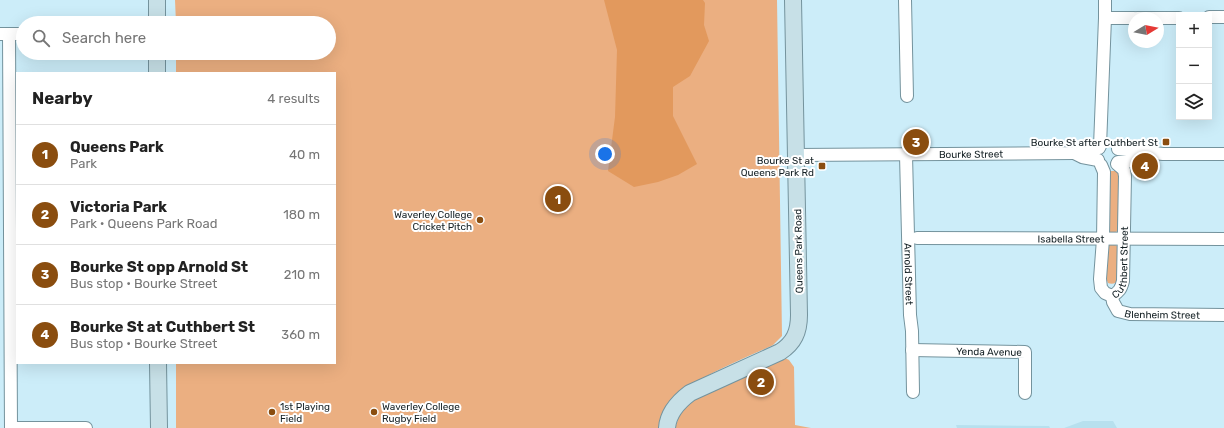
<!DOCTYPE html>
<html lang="en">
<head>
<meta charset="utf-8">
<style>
	body { margin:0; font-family:Rubik,sans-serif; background:#f2f2f2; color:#222 }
	.controls { position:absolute; right:12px; top:12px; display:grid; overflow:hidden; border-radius:0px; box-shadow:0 4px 16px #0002 }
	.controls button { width:36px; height:36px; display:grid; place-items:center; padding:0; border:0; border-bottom:1px solid #e0e0e0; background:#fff; color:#222; font:20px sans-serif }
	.compass { position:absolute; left:1128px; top:12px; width:36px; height:36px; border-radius:50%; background:#fff; box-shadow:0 4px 16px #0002; rotate:80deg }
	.you { position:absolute; left:605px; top:154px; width:14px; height:14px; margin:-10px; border:3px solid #fff; border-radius:50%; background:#1a73e8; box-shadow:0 0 0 6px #1a73e833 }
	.badge { display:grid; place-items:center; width:26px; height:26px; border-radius:50%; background:#8a4d0f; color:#fff; font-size:13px; font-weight:700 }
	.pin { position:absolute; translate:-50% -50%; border:2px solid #fff; box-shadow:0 1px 4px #0006 }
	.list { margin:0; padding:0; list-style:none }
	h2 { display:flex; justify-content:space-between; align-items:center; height:52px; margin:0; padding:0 16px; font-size:17px }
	h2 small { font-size:13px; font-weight:400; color:#767676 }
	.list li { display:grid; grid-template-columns:26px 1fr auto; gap:12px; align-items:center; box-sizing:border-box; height:60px; padding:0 16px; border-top:1px solid #e0e0e0 }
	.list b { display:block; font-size:15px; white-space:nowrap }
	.list p { margin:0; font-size:13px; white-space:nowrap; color:#767676 }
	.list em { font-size:13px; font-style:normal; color:#767676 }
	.icon { flex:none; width:22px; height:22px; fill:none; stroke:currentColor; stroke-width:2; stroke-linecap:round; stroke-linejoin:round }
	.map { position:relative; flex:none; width:1224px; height:428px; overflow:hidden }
	.search { position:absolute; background:#fff; box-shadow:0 4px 16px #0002; left:16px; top:16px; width:320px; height:44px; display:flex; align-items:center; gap:10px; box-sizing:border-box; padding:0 14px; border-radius:22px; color:#767676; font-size:15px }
	.panel { position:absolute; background:#fff; box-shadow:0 4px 16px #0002; left:16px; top:72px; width:320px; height:292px; border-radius:0px }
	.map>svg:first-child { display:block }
	.built { fill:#b7e0ee }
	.green { fill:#ebaf81 }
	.forest { fill:#e2995d }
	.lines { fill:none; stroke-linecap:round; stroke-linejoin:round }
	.street-casing { stroke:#74939d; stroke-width:14 }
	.secondary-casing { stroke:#74939d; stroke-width:18 }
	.street { stroke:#fff; stroke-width:12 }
	.secondary { stroke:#c7e0e7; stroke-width:16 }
	.poi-dot { fill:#8a4d0f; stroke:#fff; stroke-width:1.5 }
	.labels { text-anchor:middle; stroke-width:4; stroke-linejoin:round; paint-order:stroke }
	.poi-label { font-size:10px; fill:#131f23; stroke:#fff; text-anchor:end }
	.street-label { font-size:10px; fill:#131f23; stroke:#fff }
</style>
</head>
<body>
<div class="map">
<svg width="1224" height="428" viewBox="0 0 1224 428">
	<rect width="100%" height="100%" fill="#ccedf9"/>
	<!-- built -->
	<path class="built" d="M1083 421H1113L1117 428H1064Z
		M956 425 1049 426 1050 428H957Z"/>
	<!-- green -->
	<path class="green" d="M175 0H777L782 336 773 345C748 357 681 383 667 405 662 412 661 420 660 428H176V363H335V73H176V53H329V23H176Z
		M1109 171H1117L1120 176 1118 231 1113 233 1109 232Z
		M1111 244H1114L1118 247 1119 279C1116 283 1113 285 1108 283L1106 278 1108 246Z
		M785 358 789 360 794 367 795 425 811 428H675L681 411 695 397Z"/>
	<!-- forest -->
	<path class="forest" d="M604 0H703L705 3 704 25 709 41 690 76 673 87V116L697 164 678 175 658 182 634 187 608 171 615 117 617 50Z"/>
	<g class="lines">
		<!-- street casing -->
		<g class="street-casing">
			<g id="street">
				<path d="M905 0 907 96"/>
				<path d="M1209 17H1224"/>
				<path d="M1105 18H1134"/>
				<path d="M1137 18H1179"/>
				<path d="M0 34H23"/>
				<path d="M9 34 11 428"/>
				<path d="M1100 146 1105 18V0"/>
				<path d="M1118 149 1163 154H1224"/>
				<path d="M1074 153 1082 157 1098 160"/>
				<path id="s1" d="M796 155 1074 153 1087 149 1099 148"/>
				<path id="s2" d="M906 155 910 315 912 331 913 392"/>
				<path d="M1118 162H1126L1152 156"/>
				<path id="s3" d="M1101 165 1104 172 1103 239 1100 279 1101 288 1105 293 1112 296C1119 292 1121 289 1123 281L1125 176 1124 170 1117 164"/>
				<path id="s4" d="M917 238 1224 239"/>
				<path id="s5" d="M1112 296 1113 302 1118 311 1130 314 1224 315"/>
				<path id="s6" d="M912 350 1025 352V393"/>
				<path d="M11 428H86"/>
			</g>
		</g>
		<!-- secondary casing -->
		<g class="secondary-casing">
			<path id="secondary" d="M157 23V0
				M157 53V73
				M158 363 159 428
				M667 428C668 413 678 402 690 393L780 352C794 343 799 332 799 315L793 0"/>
		</g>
		<!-- street -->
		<use href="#street" class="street"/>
		<!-- secondary -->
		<use href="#secondary" class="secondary"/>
	</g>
	<!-- markers -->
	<g class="poi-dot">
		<rect x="1162" y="138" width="8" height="8" rx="2"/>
		<rect x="818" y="162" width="8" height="8" rx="2"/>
		<circle cx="480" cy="220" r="4"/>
		<circle cx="272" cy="412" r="4"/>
		<circle cx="374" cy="412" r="4"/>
	</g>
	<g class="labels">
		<!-- poi labels -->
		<g class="poi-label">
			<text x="1158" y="146">Bourke St after Cuthbert St</text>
			<text x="814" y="164">Bourke St at<tspan x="814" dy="12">Queens Park Rd</tspan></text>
			<text x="472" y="218">Waverley College<tspan x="472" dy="12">Cricket Pitch</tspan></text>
			<text x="280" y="410" text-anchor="start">1st Playing<tspan x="280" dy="12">Field</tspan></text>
			<text x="382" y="410" text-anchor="start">Waverley College<tspan x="382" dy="12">Rugby Field</tspan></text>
		</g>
		<!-- street labels -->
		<g class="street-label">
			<text dy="4" stroke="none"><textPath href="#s1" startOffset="175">Bourke Street</textPath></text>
			<text dy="4" stroke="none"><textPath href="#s4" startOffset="154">Isabella Street</textPath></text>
			<text transform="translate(798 251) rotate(-91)" y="4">Queens Park Road</text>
			<text dy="4" stroke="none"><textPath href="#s3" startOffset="175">Cuthbert Street</textPath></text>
			<text dy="4" stroke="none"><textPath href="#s2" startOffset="119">Arnold Street</textPath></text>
			<text dy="4" stroke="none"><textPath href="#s5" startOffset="61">Blenheim Street</textPath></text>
			<text dy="4" stroke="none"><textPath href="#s6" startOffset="77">Yenda Avenue</textPath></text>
		</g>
	</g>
</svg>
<div class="controls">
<button>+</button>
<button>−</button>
<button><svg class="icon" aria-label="layers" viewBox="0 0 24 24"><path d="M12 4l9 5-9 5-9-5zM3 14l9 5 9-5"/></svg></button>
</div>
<svg class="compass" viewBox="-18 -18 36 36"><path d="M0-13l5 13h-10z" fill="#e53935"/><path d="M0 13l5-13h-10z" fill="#767676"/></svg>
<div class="you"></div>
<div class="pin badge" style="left:558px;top:199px">1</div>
<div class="pin badge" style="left:761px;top:382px">2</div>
<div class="pin badge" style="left:916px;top:142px">3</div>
<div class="pin badge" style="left:1145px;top:166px">4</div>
<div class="search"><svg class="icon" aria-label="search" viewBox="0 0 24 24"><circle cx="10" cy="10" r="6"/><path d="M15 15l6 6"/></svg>Search here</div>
<section class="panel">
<h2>Nearby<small>4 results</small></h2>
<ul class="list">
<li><span class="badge">1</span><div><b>Queens Park</b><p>Park</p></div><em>40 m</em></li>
<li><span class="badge">2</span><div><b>Victoria Park</b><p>Park · Queens Park Road</p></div><em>180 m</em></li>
<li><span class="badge">3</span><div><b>Bourke St opp Arnold St</b><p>Bus stop · Bourke Street</p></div><em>210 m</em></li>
<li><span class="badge">4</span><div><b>Bourke St at Cuthbert St</b><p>Bus stop · Bourke Street</p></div><em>360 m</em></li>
</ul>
</section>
</div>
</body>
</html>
